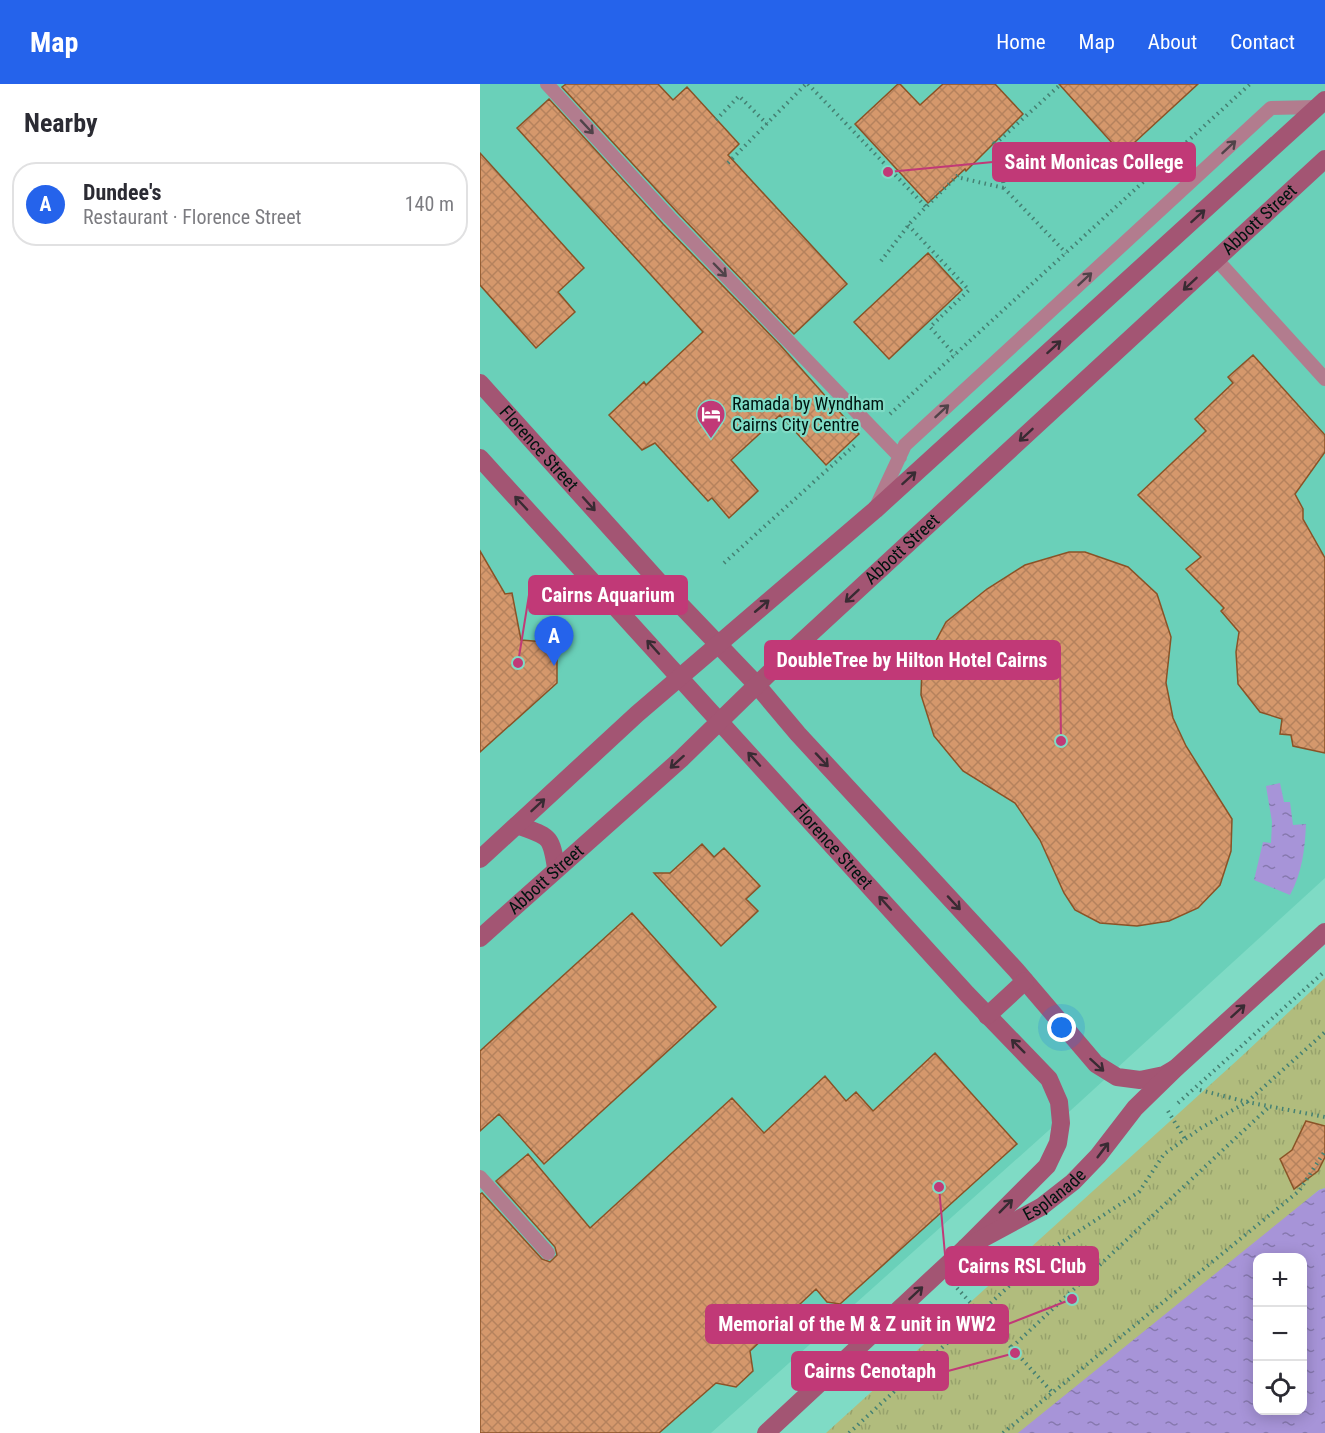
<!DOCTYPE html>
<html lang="en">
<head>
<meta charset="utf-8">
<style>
	body { margin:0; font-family:"Roboto Condensed",sans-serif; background:#f7f7f7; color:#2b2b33 }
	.controls { position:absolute; right:18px; bottom:18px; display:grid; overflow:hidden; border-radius:12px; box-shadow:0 3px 15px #0003 }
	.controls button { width:54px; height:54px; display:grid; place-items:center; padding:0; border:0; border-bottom:2px solid #e1e1e2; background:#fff; color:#2b2b33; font:30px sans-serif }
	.you { position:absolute; left:582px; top:944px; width:21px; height:21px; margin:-15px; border:4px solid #fff; border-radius:50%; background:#1a73e8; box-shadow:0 0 0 9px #1a73e833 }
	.badge { display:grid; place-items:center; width:39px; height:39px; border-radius:50%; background:#2563eb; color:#fff; font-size:20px; font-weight:700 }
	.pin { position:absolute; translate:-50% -50px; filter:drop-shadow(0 2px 3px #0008) }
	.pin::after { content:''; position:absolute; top:32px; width:21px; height:18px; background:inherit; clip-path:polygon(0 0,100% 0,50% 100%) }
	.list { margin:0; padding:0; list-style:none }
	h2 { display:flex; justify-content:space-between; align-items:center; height:78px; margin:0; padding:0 24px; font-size:26px }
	h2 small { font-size:20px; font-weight:400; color:#7c7c81 }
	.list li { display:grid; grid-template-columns:39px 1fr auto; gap:18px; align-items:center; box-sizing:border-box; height:84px; margin:0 12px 12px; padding:0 12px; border:2px solid #e1e1e2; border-radius:24px }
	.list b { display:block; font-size:22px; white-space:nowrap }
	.list p { margin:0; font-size:20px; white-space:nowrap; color:#7c7c81 }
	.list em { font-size:20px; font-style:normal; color:#7c7c81 }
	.icon { flex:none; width:33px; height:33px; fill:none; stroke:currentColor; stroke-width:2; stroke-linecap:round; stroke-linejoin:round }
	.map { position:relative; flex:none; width:845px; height:1349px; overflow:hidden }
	header { display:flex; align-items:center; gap:36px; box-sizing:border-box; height:84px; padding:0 30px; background:#2563eb; color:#fff }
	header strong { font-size:28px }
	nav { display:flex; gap:33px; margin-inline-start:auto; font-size:21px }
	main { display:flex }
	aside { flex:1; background:#fff }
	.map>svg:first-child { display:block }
	.built { fill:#6ad0b9 }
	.park { fill:url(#park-tufts) }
	.water { fill:url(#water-ripples); fill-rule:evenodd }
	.building { fill:url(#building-cross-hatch); stroke:#8a5327; stroke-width:1.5 }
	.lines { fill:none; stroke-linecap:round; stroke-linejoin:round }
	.path { stroke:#458173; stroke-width:4; stroke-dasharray:1.5 4.5; stroke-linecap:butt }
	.lane { stroke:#b27c8e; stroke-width:14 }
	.secondary { stroke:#a35573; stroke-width:18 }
	.oneway { stroke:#504349 }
	.oneway2 { stroke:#392b33 }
	.labels { text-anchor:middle; stroke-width:4.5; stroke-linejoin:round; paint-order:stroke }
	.street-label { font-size:18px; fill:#001510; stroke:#7fdbc5 }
	.poi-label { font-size:18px; fill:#001510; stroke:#7fdbc5; text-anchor:start }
	.leader { fill:none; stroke:#c13977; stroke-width:2 }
	.callout-dot { fill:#c13977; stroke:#7fdbc5; stroke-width:2 }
	.callout { fill:#c13977; stroke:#c13977; stroke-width:2 }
	.callout-label { font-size:20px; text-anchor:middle; font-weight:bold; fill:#fff }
</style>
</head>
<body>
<header>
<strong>Map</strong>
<nav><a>Home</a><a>Map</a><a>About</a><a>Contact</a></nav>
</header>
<main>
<aside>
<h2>Nearby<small></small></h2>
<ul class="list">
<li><span class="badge">A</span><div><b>Dundee's</b><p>Restaurant · Florence Street</p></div><em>140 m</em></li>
</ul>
</aside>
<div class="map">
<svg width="845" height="1349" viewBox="0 0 845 1349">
	<defs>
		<pattern id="park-tufts" width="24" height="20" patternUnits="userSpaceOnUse" patternTransform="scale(1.5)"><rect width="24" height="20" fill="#b1bc7d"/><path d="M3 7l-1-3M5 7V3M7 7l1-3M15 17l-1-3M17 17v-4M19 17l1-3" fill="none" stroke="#96a16b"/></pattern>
		<pattern id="water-ripples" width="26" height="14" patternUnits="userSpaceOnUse" patternTransform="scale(1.5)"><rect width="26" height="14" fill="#a794d8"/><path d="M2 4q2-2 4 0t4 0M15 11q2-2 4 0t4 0" fill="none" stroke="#8678ae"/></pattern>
		<pattern id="building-cross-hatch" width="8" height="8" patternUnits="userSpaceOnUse" patternTransform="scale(1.5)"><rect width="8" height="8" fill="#d5986c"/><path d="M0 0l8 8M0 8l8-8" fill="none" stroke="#b5825d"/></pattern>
	</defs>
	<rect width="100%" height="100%" fill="#7fdbc5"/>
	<!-- built -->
	<path class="built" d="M0 0H845V794L578 1038 231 1349H0Z"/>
	<!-- park -->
	<path class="park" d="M845 894V1104L839 1106 548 1349H346L763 971Z"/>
	<!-- water -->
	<path class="water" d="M800 699 804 718H810L813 741 826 740C825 765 822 789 810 811L774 796 783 758 791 759 792 738 786 702Z
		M845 1104V1349H538L839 1106ZM778 1174H822V1326H778Z"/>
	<!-- building -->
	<path class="building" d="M86 0H178L193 16 207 3 259 60 248 71 367 200 314 250 197 128 82 3Z
		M418 0H420L440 21 463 0H515L543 30 486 87 485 85 448 119 375 40Z
		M579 0H718L642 70Z
		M69 15 183 140 301 262 379 350 346 381 300 331 251 376 278 407 249 434 232 414 228 417 175 359 162 366 129 331 164 298 166 301 223 248 37 44Z
		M0 69 104 184 78 208 95 228 56 264 0 201Z
		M448 169 482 206 409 275 374 238Z
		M773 271 845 351V368L815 410 823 425V435L845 474V669L813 662 811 651 800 650 802 635 780 628 758 600 756 568 759 548 741 527 744 524 706 485 721 473 658 411 726 347 715 335 753 299 748 293Z
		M0 467 25 510 32 509 41 556 77 559V599L0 668Z
		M589 468H605L648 483 677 510 691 553 686 599 693 634 706 662 752 735 751 767 740 801 718 824 689 837 657 842 620 839 595 826 584 809 560 756 535 719 483 687 454 652 441 611 442 583 466 538 507 505 545 481Z
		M222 760 234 773 244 764 280 802 266 815 278 827 241 862 174 789H190Z
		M152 829 236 923 64 1080 19 1030 0 1047V967Z
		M455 969 537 1060 360 1220 347 1218 336 1205 270 1267 273 1287 256 1303 236 1299 179 1349H0V1110L2 1109 62 1175 70 1178 77 1171 75 1163 16 1097 48 1070 110 1144 252 1014 284 1049 345 992 366 1017 376 1008 393 1027Z
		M826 1037 845 1042V1073L838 1087 814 1105 800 1075 812 1066Z"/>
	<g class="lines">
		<!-- path -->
		<path class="path" d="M328 0 446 123
			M236 36 259 12 287 40
			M513 58 519 65 524 104 586 169
			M515 60 580 1
			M248 79 326 0
			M428 141 489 206 450 243 475 271
			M401 177 431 138 478 91 481 94 524 104
			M410 330 770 0
			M244 479 377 359
			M720 1006 767 1018 845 1033
			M698 1019 845 887
			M688 1027 705 1055
			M477 1204 572 1308
			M532 1263 790 1022
			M369 1349 565 1169 659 1108 684 1070 721 1044 767 1018 845 948
			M523 1349 819 1107 845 1067"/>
		<!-- lane -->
		<path class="lane" d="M67 0 190 134 420 373
			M737 176 845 295
			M397 421 425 361 791 24 837 23
			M0 1093 68 1169"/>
		<!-- secondary -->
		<g class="secondary">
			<path id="s1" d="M0 299 189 509 276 600 318 650 536 886 616 980 637 993 660 996 684 991 696 984"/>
			<path id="s2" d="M0 374 487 910 569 995 579 1018 581 1039 578 1059 567 1082 485 1164"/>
			<path d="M37 741C69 753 71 750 76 784"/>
			<path d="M0 775 157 630 395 426 845 16"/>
			<path id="s3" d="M0 854 201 675 317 562 845 75"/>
			<path d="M507 932 545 897"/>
			<path id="s4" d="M286 1349 485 1164 561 1123 593 1098 618 1072 655 1024 696 984 845 848"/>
		</g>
	</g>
	<!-- one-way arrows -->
	<defs><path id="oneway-shaft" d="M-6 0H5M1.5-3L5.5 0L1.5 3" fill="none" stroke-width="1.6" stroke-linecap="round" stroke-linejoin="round" transform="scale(1.5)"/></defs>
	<g class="oneway">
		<use href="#oneway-shaft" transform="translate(107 43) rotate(47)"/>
		<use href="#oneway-shaft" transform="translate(749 63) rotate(-43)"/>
		<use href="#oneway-shaft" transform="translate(240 186) rotate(46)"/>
		<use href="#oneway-shaft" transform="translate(605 195) rotate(-43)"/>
		<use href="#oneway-shaft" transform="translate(462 327) rotate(-43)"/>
	</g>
	<g class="oneway2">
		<use href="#oneway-shaft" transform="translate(718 132) rotate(-42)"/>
		<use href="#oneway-shaft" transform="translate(710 200) rotate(137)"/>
		<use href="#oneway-shaft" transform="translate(574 263) rotate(-42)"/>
		<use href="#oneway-shaft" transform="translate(546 351) rotate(137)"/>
		<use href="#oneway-shaft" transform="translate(429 394) rotate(-42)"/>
		<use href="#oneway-shaft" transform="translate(41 419) rotate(-133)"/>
		<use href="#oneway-shaft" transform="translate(109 420) rotate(48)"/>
		<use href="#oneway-shaft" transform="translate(372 512) rotate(137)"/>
		<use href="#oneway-shaft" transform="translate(282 522) rotate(-40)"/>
		<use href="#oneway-shaft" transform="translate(173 563) rotate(-132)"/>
		<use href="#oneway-shaft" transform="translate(274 675) rotate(-132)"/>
		<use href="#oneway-shaft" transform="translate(342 676) rotate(47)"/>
		<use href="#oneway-shaft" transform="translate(197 678) rotate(138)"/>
		<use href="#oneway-shaft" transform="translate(58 721) rotate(-43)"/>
		<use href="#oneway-shaft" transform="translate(405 819) rotate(-132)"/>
		<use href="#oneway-shaft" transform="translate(474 819) rotate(47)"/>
		<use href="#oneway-shaft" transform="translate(758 927) rotate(-42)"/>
		<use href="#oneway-shaft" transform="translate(538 962) rotate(-135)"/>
		<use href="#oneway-shaft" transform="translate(617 981) rotate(42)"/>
		<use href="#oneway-shaft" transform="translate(623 1066) rotate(-53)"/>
		<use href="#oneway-shaft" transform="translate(526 1122) rotate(-45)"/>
		<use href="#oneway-shaft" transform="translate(436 1209) rotate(-43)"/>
	</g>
	<!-- icons -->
	<defs>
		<g id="hotel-pin" transform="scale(1.5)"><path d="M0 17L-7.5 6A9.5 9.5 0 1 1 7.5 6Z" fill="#c13977" stroke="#7fdbc5"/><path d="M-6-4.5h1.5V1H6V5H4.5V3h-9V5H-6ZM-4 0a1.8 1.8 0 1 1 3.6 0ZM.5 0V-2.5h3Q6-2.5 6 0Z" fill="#fff"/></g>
	</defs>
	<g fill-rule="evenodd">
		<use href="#hotel-pin" x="231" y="330"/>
	</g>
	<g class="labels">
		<!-- street labels -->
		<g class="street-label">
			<text dy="6" stroke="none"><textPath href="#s3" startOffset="1060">Abbott Street</textPath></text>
			<text dy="6" stroke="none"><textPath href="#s1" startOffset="88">Florence Street</textPath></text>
			<text dy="6" stroke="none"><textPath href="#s3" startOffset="574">Abbott Street</textPath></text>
			<text dy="6" stroke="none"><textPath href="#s2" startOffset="525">Florence Street</textPath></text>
			<text dy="6" stroke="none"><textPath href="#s3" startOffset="88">Abbott Street</textPath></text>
			<text dy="6" stroke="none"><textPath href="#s4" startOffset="376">Esplanade</textPath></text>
		</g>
		<!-- poi labels -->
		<g class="poi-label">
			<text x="252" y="326">Ramada by Wyndham<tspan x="252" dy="21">Cairns City Centre</tspan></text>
		</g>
	</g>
	<!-- callouts -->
	<path class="leader" d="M408 88L513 78M38 579L49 511M581 657L580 576M459 1103L466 1182M592 1215L528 1240M535 1269L468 1287"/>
	<g class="callout-dot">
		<circle cx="408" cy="88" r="6"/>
		<circle cx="38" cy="579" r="6"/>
		<circle cx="581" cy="657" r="6"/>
		<circle cx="459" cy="1103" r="6"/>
		<circle cx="592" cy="1215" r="6"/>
		<circle cx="535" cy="1269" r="6"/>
	</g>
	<g class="callout">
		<rect x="513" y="59" width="202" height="38" rx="6"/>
		<rect x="49" y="492" width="158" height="38" rx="6"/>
		<rect x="285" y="557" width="295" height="38" rx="6"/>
		<rect x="466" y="1163" width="152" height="38" rx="6"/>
		<rect x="226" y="1221" width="302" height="38" rx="6"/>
		<rect x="312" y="1268" width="156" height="38" rx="6"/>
	</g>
	<g class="callout-label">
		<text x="614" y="85">Saint Monicas College</text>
		<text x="128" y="518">Cairns Aquarium</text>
		<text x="432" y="583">DoubleTree by Hilton Hotel Cairns</text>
		<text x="542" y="1189">Cairns RSL Club</text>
		<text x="377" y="1247">Memorial of the M &amp; Z unit in WW2</text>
		<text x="390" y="1294">Cairns Cenotaph</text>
	</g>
</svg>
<div class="controls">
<button>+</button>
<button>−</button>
<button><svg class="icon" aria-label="locate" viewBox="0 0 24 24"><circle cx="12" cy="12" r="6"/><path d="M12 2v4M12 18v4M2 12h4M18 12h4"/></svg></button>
</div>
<div class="you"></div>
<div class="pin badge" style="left:74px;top:582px">A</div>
</div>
</main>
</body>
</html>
